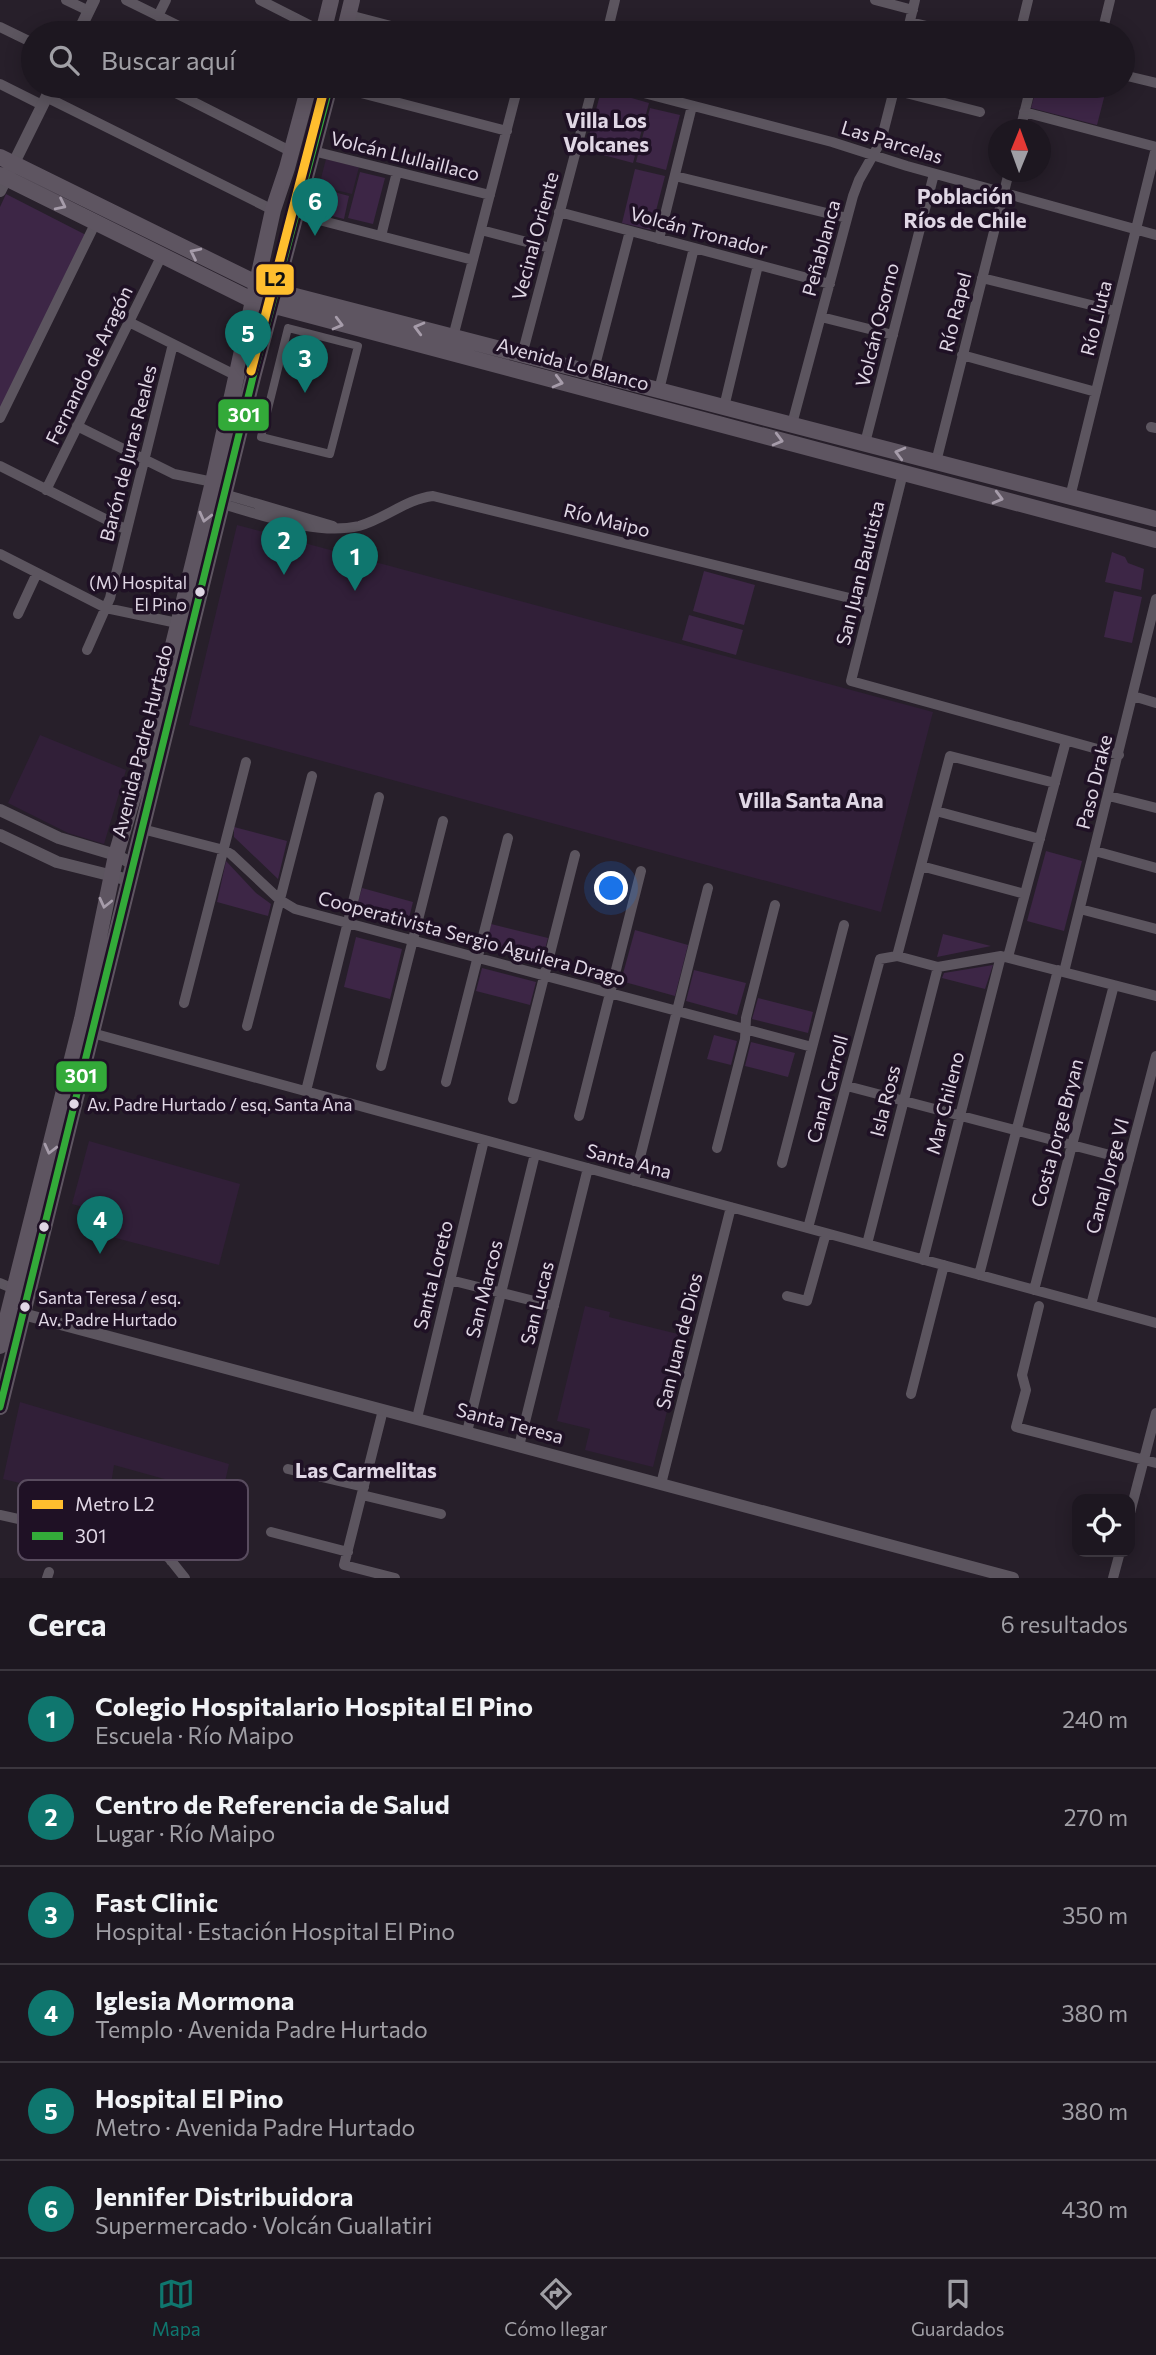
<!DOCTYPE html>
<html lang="es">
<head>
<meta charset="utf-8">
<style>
	body { margin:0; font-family:Commissioner,sans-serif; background:#2a242d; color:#f1f3f6 }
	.controls { position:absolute; right:21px; bottom:21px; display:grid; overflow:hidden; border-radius:14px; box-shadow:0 4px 18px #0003 }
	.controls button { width:63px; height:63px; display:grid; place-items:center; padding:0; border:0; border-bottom:2px solid #3b363e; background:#1d1720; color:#f1f3f6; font:35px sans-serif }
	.compass { position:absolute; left:988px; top:119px; width:63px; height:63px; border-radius:50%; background:#1d1720; box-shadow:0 4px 18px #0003; rotate:1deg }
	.you { position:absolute; left:612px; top:889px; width:24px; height:24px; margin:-18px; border:5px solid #fff; border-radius:50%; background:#1a73e8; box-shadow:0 0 0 10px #1a73e833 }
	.badge { display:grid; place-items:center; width:46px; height:46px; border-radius:50%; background:#0f766e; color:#fff; font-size:23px; font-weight:700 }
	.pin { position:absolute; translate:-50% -58px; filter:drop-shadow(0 2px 4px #0008) }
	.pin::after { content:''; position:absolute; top:37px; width:24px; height:21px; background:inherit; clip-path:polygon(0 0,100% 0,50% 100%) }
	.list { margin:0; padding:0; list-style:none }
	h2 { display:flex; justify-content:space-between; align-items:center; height:91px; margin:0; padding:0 28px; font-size:30px }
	h2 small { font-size:23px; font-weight:400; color:#a09fa5 }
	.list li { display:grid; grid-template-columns:46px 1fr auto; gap:21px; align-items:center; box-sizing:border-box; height:98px; padding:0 28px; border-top:2px solid #3b363e }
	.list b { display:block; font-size:26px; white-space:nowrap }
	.list p { margin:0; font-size:23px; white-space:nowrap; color:#a09fa5 }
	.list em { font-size:23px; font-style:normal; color:#a09fa5 }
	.icon { flex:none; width:38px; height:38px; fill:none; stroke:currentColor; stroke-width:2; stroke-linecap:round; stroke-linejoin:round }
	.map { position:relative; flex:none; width:1156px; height:1578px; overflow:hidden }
	.search { position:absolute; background:#1d1720; box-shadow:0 4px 18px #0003; left:21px; right:21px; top:21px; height:77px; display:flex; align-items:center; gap:18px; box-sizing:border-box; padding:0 24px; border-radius:38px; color:#a09fa5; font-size:26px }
	.sheet { height:679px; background:#1d1720 }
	nav { display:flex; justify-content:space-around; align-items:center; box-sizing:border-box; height:98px; border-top:2px solid #3b363e; background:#1d1720; font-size:19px; color:#a09fa5 }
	nav a { display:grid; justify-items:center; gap:4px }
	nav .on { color:#0f766e }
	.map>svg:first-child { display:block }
	.built { fill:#311f38 }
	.green { fill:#3d2646 }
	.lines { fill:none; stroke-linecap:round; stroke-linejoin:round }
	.pedestrian { stroke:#5c555f; stroke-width:8 }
	.minor { stroke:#5c555f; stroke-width:10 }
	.tertiary { stroke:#5c555f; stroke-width:12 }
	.primary { stroke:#5e5561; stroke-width:16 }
	.bus-1-casing { stroke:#1f1125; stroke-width:12 }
	.bus-1 { stroke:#33aa39; stroke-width:7 }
	.metro-1-casing { stroke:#1f1125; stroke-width:14 }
	.metro-1 { stroke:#ffbe2e; stroke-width:9 }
	.oneway { stroke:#a69caa }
	.bus-dot { fill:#e0d7e5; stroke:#1f1125; stroke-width:2.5 }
	.labels { text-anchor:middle; stroke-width:7; stroke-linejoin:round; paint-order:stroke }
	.bus-label { font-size:17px; fill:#e0d7e5; stroke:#1f1125; text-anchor:start }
	.street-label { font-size:19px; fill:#e0d7e5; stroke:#1f1125 }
	.neighbourhood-label { font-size:21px; font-weight:bold; fill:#e0d7e5; stroke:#1f1125 }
	.key { fill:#1f1125; stroke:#594c5f; stroke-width:2 }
	.key-label { font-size:19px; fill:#e0d7e5 }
	.line-badge { stroke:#1f1125; stroke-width:2.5 }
	.badge-label { font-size:19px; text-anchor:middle; font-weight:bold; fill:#fff }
	.pale-badge-label { font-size:19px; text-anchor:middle; font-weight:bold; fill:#111 }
</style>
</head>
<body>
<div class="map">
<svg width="1156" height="1578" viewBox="0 0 1156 1578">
	<rect width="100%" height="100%" fill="#271f2a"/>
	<!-- built -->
	<path class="built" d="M326 159 359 167 352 194 319 186Z
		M237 525 933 712 881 912 189 725Z
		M40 735 126 770 104 844 68 833 8 803Z
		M89 1141 240 1184 219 1265 89 1231 94 1210 72 1204Z
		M585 1306 610 1312 609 1317 686 1336 653 1467 585 1450 590 1429 557 1421Z
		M20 1402 229 1464 222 1495 114 1465 108 1504 3 1479Z"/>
	<!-- green -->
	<path class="green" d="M1037 86H1107L1097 125 1031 108Z
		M607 91 649 103 633 163 585 150 600 95Z
		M650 108 680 115 666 170 636 162Z
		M635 169 665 176 651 230 622 223Z
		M360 172 385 178 373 224 348 218Z
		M319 188 349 196 344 219 313 211Z
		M6 194 86 235 0 411V207Z
		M1112 552 1125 557 1128 563 1144 569 1141 590 1105 582Z
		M704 571 755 585 744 625 693 611Z
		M1114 591 1142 597 1132 643 1104 637Z
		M689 615 743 630 736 655 682 640Z
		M234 827 287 841 278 879 234 837Z
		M1046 851 1082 861 1064 931 1027 921Z
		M226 861 256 893 271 904 268 916 217 902Z
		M362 888 413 902 407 926 355 912Z
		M491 924 548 938 542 961 485 947Z
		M635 930 688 945 675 996 621 981Z
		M943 934 991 946 937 957Z
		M356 937 402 949 390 999 344 987Z
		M993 965 985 989 942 978 944 973Z
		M482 968 536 982 530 1005 476 991Z
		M694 970 746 983 737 1015 686 1001Z
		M758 998 813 1012 808 1033 752 1019Z
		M714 1035 737 1041 731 1065 707 1059Z
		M751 1042 795 1053 788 1077 745 1066Z"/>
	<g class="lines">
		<!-- pedestrian -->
		<path class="pedestrian" d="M288 328 358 346 330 454 261 437Z"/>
		<!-- minor -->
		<path class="minor" d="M66 0 89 11
			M126 0 193 33
			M260 0 323 32
			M875 0 913 10
			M349 15 418 33
			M158 16 166 0
			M910 22 956 33
			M0 27 33 43
			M607 33 615 0
			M907 33 915 0
			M1020 33 1028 0
			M1102 33 1110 0
			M1123 75 1156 83
			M0 84 42 105
			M162 86 292 152
			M334 86 507 131
			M617 86 832 142 907 166 1156 235
			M894 90 980 112
			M46 97 273 210
			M1024 112 1156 147
			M1020 130 1031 86
			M313 151 490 195
			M675 176 847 218
			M559 212 830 284
			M296 214 473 260
			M481 230 550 248
			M381 236 397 172
			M659 239 692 106
			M982 278 1115 311
			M821 317 893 335
			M129 322 237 376
			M453 337 518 86
			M522 355 593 86
			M962 355 1096 392
			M593 373 630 231
			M659 390 694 248
			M724 407 758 265
			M0 418 96 222
			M792 424 853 196 859 180 881 141 895 86
			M77 426 174 474 213 482
			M1151 427 1156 428
			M865 443 934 174
			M936 462 1009 172
			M0 466 127 530
			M903 473 851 681 1119 755
			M46 490 162 255
			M224 494 333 526
			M1070 497 1156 148
			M222 504C263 515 316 536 359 526 385 519 406 499 433 496L870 603
			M0 554 106 608 182 624
			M18 614 37 573
			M87 650 110 598 173 344
			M1133 696 1156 703
			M1109 796 1156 808
			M936 811 1040 839
			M142 829 224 850 231 854 280 900 295 909 812 1047
			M1095 851 1156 868
			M921 866 1025 894
			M1080 909 1156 929
			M897 956 950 756 1055 783
			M1008 957 1066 741
			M1064 972 1156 599
			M184 1003 246 762
			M247 1026 312 776
			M92 1033 1156 1323
			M381 1066 443 821
			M446 1082 508 838
			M847 1086 1129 1160
			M306 1091 379 797
			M513 1099 575 855
			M579 1116 641 871
			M717 1148 745 1039 746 1018 775 905
			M782 1163 844 925
			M634 1181 708 888
			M808 1228 880 959 897 956 938 967 1001 956 1156 996
			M867 1244 938 967
			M923 1260 1001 956
			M979 1275 1058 970
			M450 1280 554 1306
			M0 1283 14 1289
			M1034 1290 1114 985
			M787 1296 807 1301 826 1233
			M1091 1305 1156 1056
			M1039 1306 1022 1375 1026 1390 1016 1427 1156 1463
			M911 1394 944 1265
			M383 1410 344 1565 395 1578
			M417 1418 484 1140
			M467 1432 535 1154
			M519 1446 588 1168
			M288 1469 364 1487
			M661 1484 731 1207
			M362 1495 441 1514
			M1130 1513 1156 1413
			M0 1515 154 1549 169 1558 185 1578
			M271 1532 348 1552
			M126 1543 135 1497
			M171 1561 176 1551 186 1505
			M47 1578 49 1572
			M1113 1578 1120 1552"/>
		<!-- tertiary -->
		<path class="tertiary" d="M78 33 94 0
			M0 191 52 86
			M0 810 59 838 116 855 133 864
			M0 835 57 862 129 880
			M18 1306 23 1314 1013 1578"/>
		<!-- primary -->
		<path class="primary" d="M323 33 331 0
			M344 33 352 0
			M0 157 256 283 276 291 1156 519
			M0 175 252 300 1156 540
			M0 1346 82 1019 116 855 149 743 213 482 273 210 287 168 309 86
			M0 1407 253 377 330 86"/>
		<!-- bus-1 casing -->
		<g class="bus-1-casing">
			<path id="bus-1" d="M0 1407 253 377 330 86"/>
		</g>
		<!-- bus-1 -->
		<use href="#bus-1" class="bus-1"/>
		<!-- metro-1 casing -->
		<g class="metro-1-casing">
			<path id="metro-1" d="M251 371 325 86"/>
		</g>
		<!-- metro-1 -->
		<use href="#metro-1" class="metro-1"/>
	</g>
	<!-- one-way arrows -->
	<defs><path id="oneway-chevron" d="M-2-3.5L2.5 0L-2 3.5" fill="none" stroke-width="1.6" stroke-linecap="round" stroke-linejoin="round" transform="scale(1.75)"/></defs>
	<g class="oneway">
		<use href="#oneway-chevron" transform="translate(61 205) rotate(26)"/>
		<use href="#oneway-chevron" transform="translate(195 253) rotate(-154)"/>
		<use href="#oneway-chevron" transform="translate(338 324) rotate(15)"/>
		<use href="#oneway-chevron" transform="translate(419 328) rotate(-165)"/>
		<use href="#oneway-chevron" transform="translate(558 382) rotate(15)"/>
		<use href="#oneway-chevron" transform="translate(778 440) rotate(15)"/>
		<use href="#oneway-chevron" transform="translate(900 453) rotate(-165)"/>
		<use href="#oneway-chevron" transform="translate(998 498) rotate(15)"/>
		<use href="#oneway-chevron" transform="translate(205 517) rotate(104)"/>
		<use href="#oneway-chevron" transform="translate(105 903) rotate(103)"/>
		<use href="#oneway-chevron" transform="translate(50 1149) rotate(104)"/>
	</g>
	<!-- markers -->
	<g class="bus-dot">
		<circle cx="200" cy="592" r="6"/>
		<circle cx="74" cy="1104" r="6"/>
		<circle cx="44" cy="1227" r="6"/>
		<circle cx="25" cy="1307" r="6"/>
	</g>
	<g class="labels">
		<!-- bus labels -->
		<g class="bus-label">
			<text x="187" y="589" text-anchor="end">(M) Hospital<tspan x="187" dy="22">El Pino</tspan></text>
			<text x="87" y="1111">Av. Padre Hurtado / esq. Santa Ana</text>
			<text x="38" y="1304">Santa Teresa / esq.<tspan x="38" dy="22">Av. Padre Hurtado</tspan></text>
		</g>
		<!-- street labels -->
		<g class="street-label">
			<text transform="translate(892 142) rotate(17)" y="7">Las Parcelas</text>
			<text transform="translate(405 156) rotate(14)" y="7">Volcán Llullaillaco</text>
			<text transform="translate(699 231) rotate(15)" y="7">Volcán Tronador</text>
			<text transform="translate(535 236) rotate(-75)" y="7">Vecinal Oriente</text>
			<text transform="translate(821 248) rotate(-75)" y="7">Peñablanca</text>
			<text transform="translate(955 312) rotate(-76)" y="7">Río Rapel</text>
			<text transform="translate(1096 318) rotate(-76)" y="7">Río Lluta</text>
			<text transform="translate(877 325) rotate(-76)" y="7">Volcán Osorno</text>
			<text transform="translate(573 364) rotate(15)" y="7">Avenida Lo Blanco</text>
			<text transform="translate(89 365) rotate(-64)" y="7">Fernando de Aragón</text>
			<text transform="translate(128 453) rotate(-76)" y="7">Barón de Juras Reales</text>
			<text transform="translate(607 520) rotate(14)" y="7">Río Maipo</text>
			<text transform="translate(860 573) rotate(-76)" y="7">San Juan Bautista</text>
			<text transform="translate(142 741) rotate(-76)" y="7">Avenida Padre Hurtado</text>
			<text transform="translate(1094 782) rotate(-76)" y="7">Paso Drake</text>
			<text transform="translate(472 938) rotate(15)" y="7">Cooperativista Sergio Aguilera Drago</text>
			<text transform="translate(827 1089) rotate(-75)" y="7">Canal Carroll</text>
			<text transform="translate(885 1101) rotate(-76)" y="7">Isla Ross</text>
			<text transform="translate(945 1103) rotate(-76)" y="7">Mar Chileno</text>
			<text transform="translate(1057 1133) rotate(-75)" y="7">Costa Jorge Bryan</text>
			<text transform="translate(629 1161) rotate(15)" y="7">Santa Ana</text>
			<text transform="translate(1107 1176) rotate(-75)" y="7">Canal Jorge VI</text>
			<text transform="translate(433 1275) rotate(-76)" y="7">Santa Loreto</text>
			<text transform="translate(484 1289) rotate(-76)" y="7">San Marcos</text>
			<text transform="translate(537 1303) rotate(-76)" y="7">San Lucas</text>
			<text transform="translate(679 1341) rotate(-76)" y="7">San Juan de Dios</text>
			<text transform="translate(510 1423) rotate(15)" y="7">Santa Teresa</text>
		</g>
		<!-- neighbourhood labels -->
		<g class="neighbourhood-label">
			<text x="606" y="128">Villa Los<tspan x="606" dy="24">Volcanes</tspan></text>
			<text x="965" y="204">Población<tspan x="965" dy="24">Ríos de Chile</tspan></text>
			<text x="811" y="808">Villa Santa Ana</text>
			<text x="366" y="1478">Las Carmelitas</text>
		</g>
	</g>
	<!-- legend -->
	<rect x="18" y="1480" width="230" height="80" rx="10" class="key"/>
	<rect x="32" y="1500" width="31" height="9" fill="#ffbe2e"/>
	<rect x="32" y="1532" width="31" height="8" fill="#33aa39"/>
	<g class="key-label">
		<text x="75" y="1511">Metro L2</text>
		<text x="75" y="1543">301</text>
	</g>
	<g class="line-badge">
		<rect x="255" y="263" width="40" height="33" rx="7" fill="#ffbe2e"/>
		<rect x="217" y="398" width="53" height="34" rx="7" fill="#33aa39"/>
		<rect x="55" y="1060" width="53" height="33" rx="7" fill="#33aa39"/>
	</g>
	<g class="badge-label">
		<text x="244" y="422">301</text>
		<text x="81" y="1083">301</text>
	</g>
	<g class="pale-badge-label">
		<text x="275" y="286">L2</text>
	</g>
</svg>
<div class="controls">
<button><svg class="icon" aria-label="locate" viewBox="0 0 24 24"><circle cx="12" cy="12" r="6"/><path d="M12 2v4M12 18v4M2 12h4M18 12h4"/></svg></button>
</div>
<svg class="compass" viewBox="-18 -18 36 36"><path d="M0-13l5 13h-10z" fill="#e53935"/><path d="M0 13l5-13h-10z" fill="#a09fa5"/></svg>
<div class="you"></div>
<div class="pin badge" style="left:355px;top:591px">1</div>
<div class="pin badge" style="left:284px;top:575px">2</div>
<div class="pin badge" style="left:305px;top:393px">3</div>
<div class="pin badge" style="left:100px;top:1254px">4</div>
<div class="pin badge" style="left:248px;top:368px">5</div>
<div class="pin badge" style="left:315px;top:236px">6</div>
<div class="search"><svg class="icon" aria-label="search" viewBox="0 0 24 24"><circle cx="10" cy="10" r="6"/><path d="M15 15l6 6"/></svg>Buscar aquí</div>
</div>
<section class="sheet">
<h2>Cerca<small>6 resultados</small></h2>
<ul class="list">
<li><span class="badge">1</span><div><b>Colegio Hospitalario Hospital El Pino</b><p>Escuela · Río Maipo</p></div><em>240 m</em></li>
<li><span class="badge">2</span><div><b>Centro de Referencia de Salud</b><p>Lugar · Río Maipo</p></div><em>270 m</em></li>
<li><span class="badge">3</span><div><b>Fast Clinic</b><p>Hospital · Estación Hospital El Pino</p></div><em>350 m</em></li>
<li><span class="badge">4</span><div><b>Iglesia Mormona</b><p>Templo · Avenida Padre Hurtado</p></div><em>380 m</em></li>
<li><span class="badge">5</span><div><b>Hospital El Pino</b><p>Metro · Avenida Padre Hurtado</p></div><em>380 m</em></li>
<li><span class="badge">6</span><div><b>Jennifer Distribuidora</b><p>Supermercado · Volcán Guallatiri</p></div><em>430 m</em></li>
</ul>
</section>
<nav>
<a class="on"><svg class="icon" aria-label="map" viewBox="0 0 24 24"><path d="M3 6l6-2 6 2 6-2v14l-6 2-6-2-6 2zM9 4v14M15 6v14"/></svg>Mapa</a>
<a><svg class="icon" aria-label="directions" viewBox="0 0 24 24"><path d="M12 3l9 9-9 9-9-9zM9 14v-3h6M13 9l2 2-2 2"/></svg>Cómo llegar</a>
<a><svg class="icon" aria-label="saved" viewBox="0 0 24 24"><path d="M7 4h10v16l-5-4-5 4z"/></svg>Guardados</a>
</nav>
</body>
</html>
